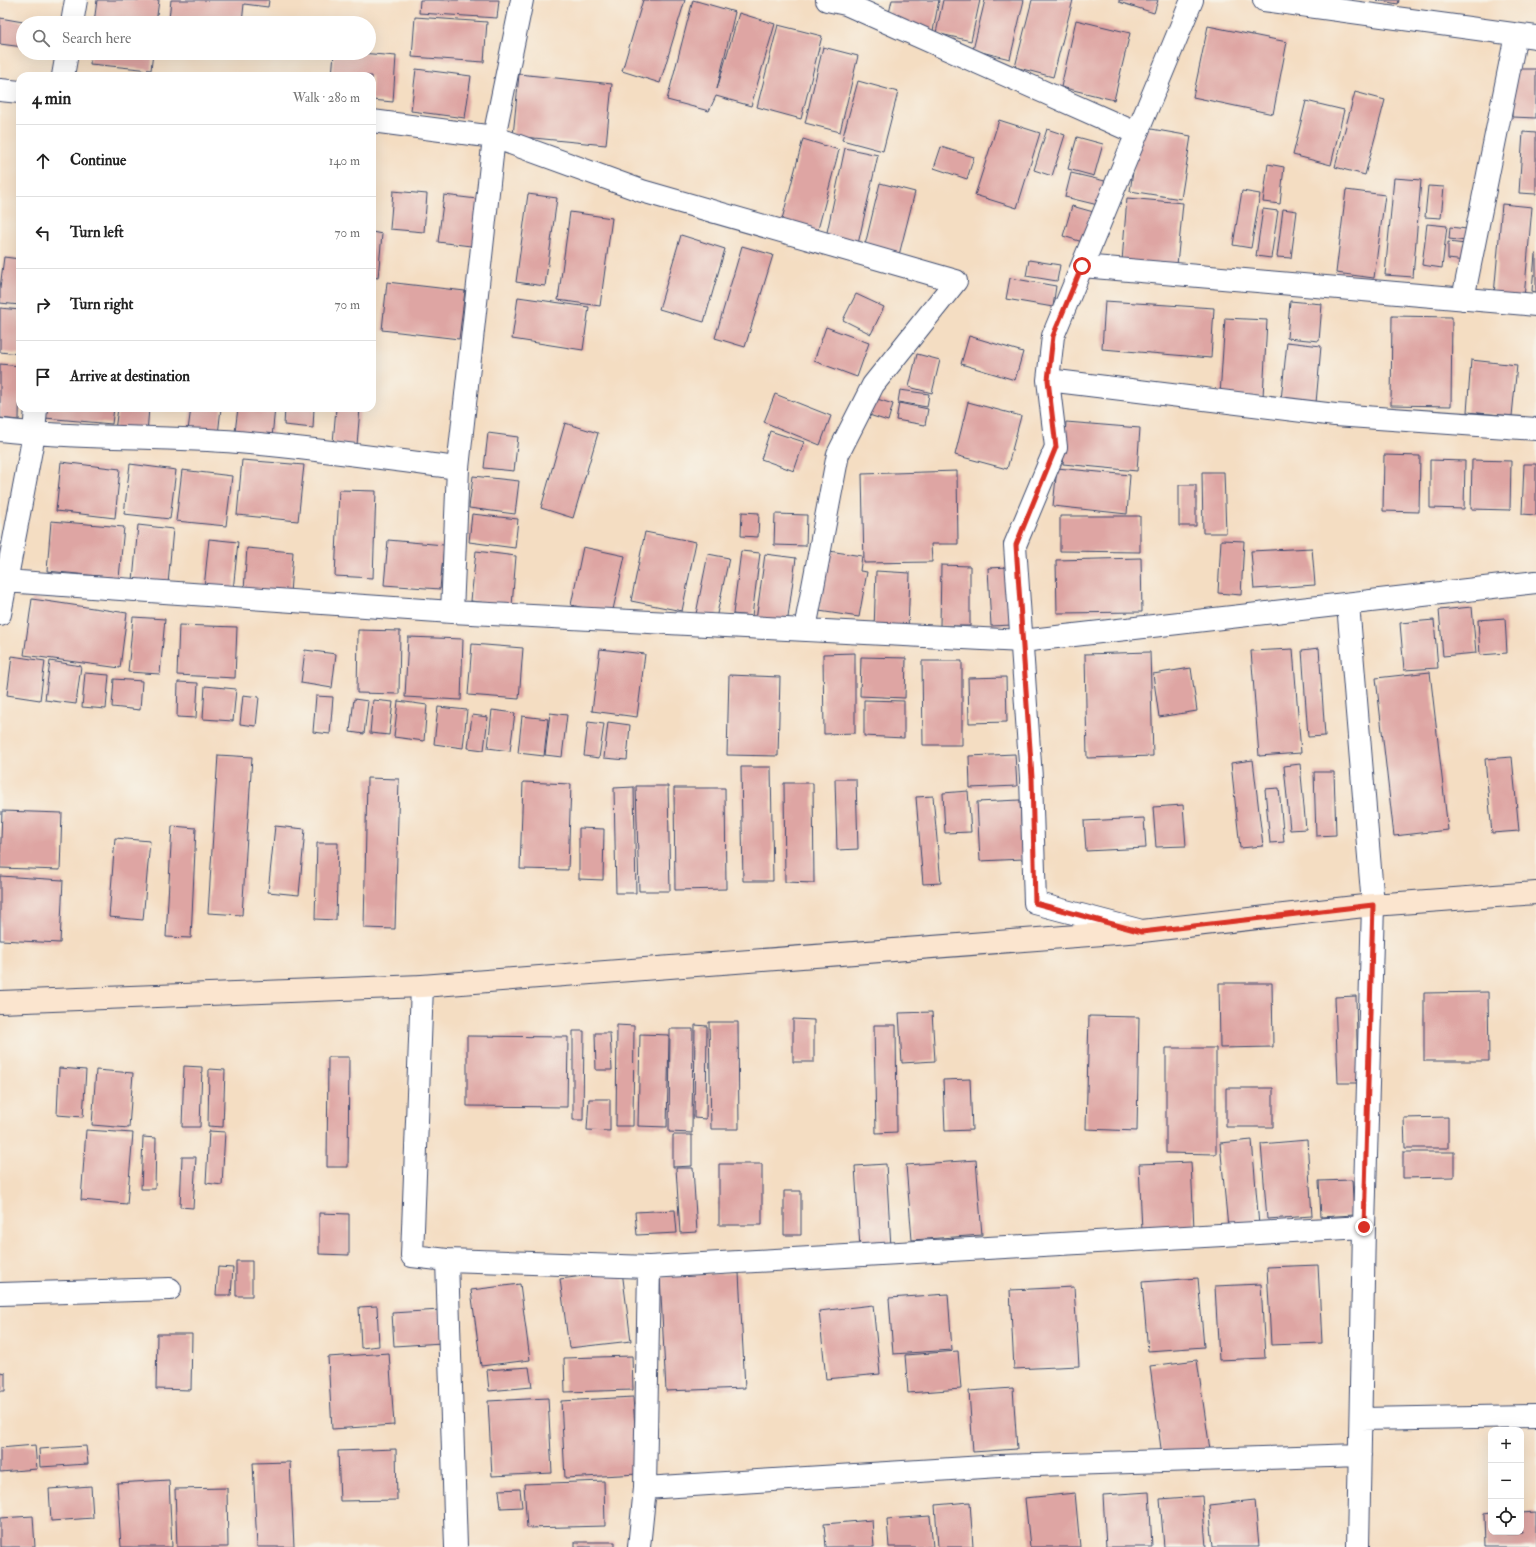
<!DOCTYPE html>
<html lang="en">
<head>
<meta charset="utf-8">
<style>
	body { margin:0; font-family:"IM FELL Double Pica",serif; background:#f6f6f6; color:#222 }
	.controls { position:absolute; right:12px; bottom:12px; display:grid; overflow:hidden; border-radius:8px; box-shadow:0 4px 16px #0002 }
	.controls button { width:36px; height:36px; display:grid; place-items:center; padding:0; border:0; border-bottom:1px solid #e0e0e0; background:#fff; color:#222; font:20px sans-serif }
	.stop { position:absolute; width:12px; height:12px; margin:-9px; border:3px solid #d93025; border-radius:50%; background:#fff }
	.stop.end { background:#d93025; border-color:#fff; box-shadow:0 1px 4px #0008 }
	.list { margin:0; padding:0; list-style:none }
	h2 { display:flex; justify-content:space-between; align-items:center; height:52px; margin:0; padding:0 16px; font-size:17px }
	h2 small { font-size:13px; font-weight:400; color:#767676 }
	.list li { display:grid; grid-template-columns:26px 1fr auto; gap:12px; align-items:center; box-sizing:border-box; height:72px; padding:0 16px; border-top:1px solid #e0e0e0 }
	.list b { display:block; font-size:15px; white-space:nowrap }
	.list em { font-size:13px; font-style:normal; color:#767676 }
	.icon { flex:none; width:22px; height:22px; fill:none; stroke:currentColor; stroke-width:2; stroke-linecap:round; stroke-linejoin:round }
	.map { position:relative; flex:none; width:1536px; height:1547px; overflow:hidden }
	.search { position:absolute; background:#fff; box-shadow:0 4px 16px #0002; left:16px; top:16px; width:360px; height:44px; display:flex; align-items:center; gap:10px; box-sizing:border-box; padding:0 14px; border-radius:22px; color:#767676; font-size:15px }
	.panel { position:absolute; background:#fff; box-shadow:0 4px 16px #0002; left:16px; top:72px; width:360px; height:340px; border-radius:12px }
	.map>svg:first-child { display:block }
	.building { fill:#dea5a3 }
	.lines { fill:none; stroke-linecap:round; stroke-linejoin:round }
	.street-casing { stroke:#3c496d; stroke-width:24 }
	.secondary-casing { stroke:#3c496d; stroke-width:24 }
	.street { stroke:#fff; stroke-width:22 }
	.secondary { stroke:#fbe5cf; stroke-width:22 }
	.route { stroke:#d93025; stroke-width:5 }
</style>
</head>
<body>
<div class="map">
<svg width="1536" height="1547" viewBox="0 0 1536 1547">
	<rect width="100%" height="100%" fill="#f7f3e8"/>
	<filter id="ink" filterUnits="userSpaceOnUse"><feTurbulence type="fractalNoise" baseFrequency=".025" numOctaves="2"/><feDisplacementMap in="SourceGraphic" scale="8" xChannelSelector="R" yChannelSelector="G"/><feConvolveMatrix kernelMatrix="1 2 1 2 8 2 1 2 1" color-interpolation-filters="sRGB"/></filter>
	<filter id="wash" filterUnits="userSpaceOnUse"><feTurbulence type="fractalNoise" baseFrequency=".012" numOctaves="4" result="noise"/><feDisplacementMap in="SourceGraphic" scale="16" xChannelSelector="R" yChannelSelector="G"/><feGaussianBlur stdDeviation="0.9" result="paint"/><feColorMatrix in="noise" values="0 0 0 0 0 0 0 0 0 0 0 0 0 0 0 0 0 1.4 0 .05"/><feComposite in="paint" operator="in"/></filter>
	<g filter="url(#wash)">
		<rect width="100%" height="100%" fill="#f4ddc2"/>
		<g id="blocks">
			<!-- building -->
			<path class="building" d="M97 0H159L156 23H94Z
				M171 0H269L268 7 244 4 242 23H205L169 19Z
				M420 0H499L497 18 419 13Z
				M643 0H685L660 83 622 71Z
				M693 0 735 12 717 89 739 13 775 24 751 106 716 96 709 111 667 100Z
				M892 0H939L933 31 887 22Z
				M943 0H980L971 41 936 33Z
				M985 0H1024L1010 59 973 50Z
				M1032 0H1073L1053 77 1015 67Z
				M1119 0H1158L1154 13 1119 2Z
				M1377 0H1399L1398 4Z
				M415 17 487 22 484 62 412 57Z
				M0 18 23 22V47L0 44Z
				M1076 20 1130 33 1114 100 1061 87Z
				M778 25 822 36 801 119 757 107Z
				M1208 26 1287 42 1273 114 1193 97Z
				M823 47 858 56 840 132 805 123Z
				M91 53H153L151 70 90 64Z
				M334 53H361L396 56 393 102 372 100V76H332Z
				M416 69 471 76 465 118 411 111Z
				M1513 69H1536V118L1512 117Z
				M519 74 612 84 606 145 513 136Z
				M858 81 898 92 883 151 842 140Z
				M1355 92 1385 100 1365 175 1335 167Z
				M1306 101 1344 110 1331 165 1293 155Z
				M999 120 1040 133 1017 208 975 195Z
				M1140 127 1191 136 1181 199 1130 191Z
				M1047 129 1065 135 1052 176 1034 170Z
				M1523 132 1536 133V194L1519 193Z
				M1077 137 1103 144 1094 176 1068 169Z
				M803 139 839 150 816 237 780 227Z
				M941 147 974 157 967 179 934 168Z
				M845 148 878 155 858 244 826 237Z
				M1268 164 1284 167 1280 204 1263 202Z
				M1071 173 1105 181 1098 205 1065 197Z
				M1394 178 1421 180 1413 277 1385 275Z
				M880 183 915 192 899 255 865 245Z
				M1428 186 1444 187 1441 218 1425 217Z
				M1346 190 1385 195 1374 278 1336 273Z
				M393 191 427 194 424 232 390 229Z
				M1242 191 1260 194 1251 248 1233 245Z
				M528 194 557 198 545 286 516 282Z
				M444 195 485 200 479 247 438 242Z
				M1127 198 1183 203 1177 265 1122 261Z
				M1502 204 1532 207 1524 298 1494 295Z
				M1072 206 1097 213 1089 244 1063 236Z
				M1263 209 1278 211 1271 258 1256 256Z
				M1283 209 1297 211 1291 258 1277 257Z
				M570 212 612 218 600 306 558 300Z
				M1427 224 1447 226 1442 268 1422 265Z
				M1450 227 1467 229 1466 241 1449 239Z
				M372 232 382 234 378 278 372 277Z
				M681 235 725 249 704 322 659 309Z
				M1448 242 1466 244 1465 261 1448 259Z
				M742 246 773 255 745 347 715 338Z
				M1535 254H1536V292L1532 291Z
				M4 257 20 259V305L0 303V288Z
				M1029 260 1060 265 1057 281 1026 276Z
				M1010 278 1056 286 1053 307 1006 299Z
				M387 282 465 291 459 339 382 330Z
				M856 294 884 307 871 334 843 320Z
				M518 297 589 307 583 350 512 339Z
				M1105 301 1214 308 1211 358 1102 349Z
				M1290 301 1322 304 1319 341 1287 338Z
				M0 308 20 310 19 354 0 352Z
				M1392 316 1452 317 1451 406 1391 405Z
				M1225 318 1267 320 1263 397 1220 395Z
				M826 327 869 343 857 377 814 361Z
				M969 336 1023 352 1015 380 961 364Z
				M1287 342 1321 346 1316 403 1281 400Z
				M917 354 940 360 932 393 909 387Z
				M1471 360 1517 365 1512 416 1467 412Z
				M0 364 20 366 19 420 0 418Z
				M900 390 929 394 927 407 898 402Z
				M775 394 831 416 820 445 764 422Z
				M874 398 893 404 888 421 869 415Z
				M968 402 1021 416 1007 469 955 455Z
				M899 403 928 409 925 425 896 420Z
				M46 408H114L112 424 45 418Z
				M118 408H149L147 433 115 430Z
				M191 408H221L218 435 188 430Z
				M238 408H275L272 437 235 432Z
				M285 408H314L313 428 284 425Z
				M336 408H360L357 445 333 443Z
				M1066 422 1140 428 1137 471 1063 464Z
				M565 423 598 433 573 518 541 508Z
				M770 431 804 442 794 471 761 459Z
				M488 433 518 437 514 471 484 468Z
				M1384 455 1420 456 1419 512 1383 511Z
				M242 460 304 465 298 521 237 515Z
				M1430 460 1465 461 1464 509 1430 508Z
				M1472 460 1511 461 1510 510 1471 509Z
				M61 462 120 469 115 518 56 511Z
				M130 464 176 470 170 519 124 514Z
				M1524 464H1536V515L1522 514Z
				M1057 468 1130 475 1127 514 1053 506Z
				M182 470 232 476 226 526 176 521Z
				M957 471 958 544H931L932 562 864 563 862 474Z
				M1202 472H1224L1226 533H1203Z
				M473 476 519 481 515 514 469 508Z
				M1179 485H1196V526H1179Z
				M339 490 376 491 373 578 335 576Z
				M742 512 759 513 758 537 741 536Z
				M472 514 518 519 515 548 469 542Z
				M775 514 807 515 806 546 774 545Z
				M1060 516H1140V552L1060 551Z
				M51 521 124 527 119 578 47 571Z
				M138 525 173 529 168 584 133 581Z
				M645 532 696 542 682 611 631 601Z
				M209 539 238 542 233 591 204 588Z
				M388 540 444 545 440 589 384 585Z
				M1221 540 1244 541 1241 595 1218 593Z
				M583 547 625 556 612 614 571 605Z
				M247 548 293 552 290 594 244 590Z
				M1312 548 1315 585 1254 589 1251 551Z
				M476 551 516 556 512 606 471 601Z
				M741 551 760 553 752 616 733 614Z
				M829 551 862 556 860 571 867 572 859 617 819 611Z
				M708 554 729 558 715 623 695 619Z
				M765 554 796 558 787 625 756 620Z
				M1141 558 1142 612 1057 613 1056 560Z
				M941 565 970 566V626H940Z
				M1009 567 1012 625 991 626 988 568Z
				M876 571 910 573 908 631 874 630Z
				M32 599 127 613 120 668 24 655Z
				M1472 607 1476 653 1443 656 1439 610Z
				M133 617 165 619 160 674 128 672Z
				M1505 618 1507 653 1480 655 1478 620Z
				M1434 620 1438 668 1404 670 1400 623Z
				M179 625 237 627 235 678 177 675Z
				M358 630 400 631 399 694 357 693Z
				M408 637 463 639 461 700 405 697Z
				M472 644 523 648 519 699 468 695Z
				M1319 648 1325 736 1308 737 1302 650Z
				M600 649 645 654 637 717 592 711Z
				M1293 649 1301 753 1259 756 1251 651Z
				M305 650 336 654 332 688 301 683Z
				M1150 652 1153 756 1087 758 1085 654Z
				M855 653V733L824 734 823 654Z
				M12 656 45 661 40 700 7 695Z
				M861 657 906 658 905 698 860 696Z
				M50 661 81 666 76 704 45 700Z
				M922 661H962V745H923Z
				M1191 668 1197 711 1159 717 1153 674Z
				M1430 672 1448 830 1394 836 1376 678Z
				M85 673 109 675 106 709 82 707Z
				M729 675 780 677 778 756 727 755Z
				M1006 677 1007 722 969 723 968 678Z
				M114 679 142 681 140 710 112 707Z
				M178 682 198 683 196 718 177 717Z
				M205 686 236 689 233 721 203 719Z
				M243 695 259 697 256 726 240 724Z
				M316 696 333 697 330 734 313 732Z
				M354 699 368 701 364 734 350 732Z
				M373 700 393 702 389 735 370 733Z
				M864 700 904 701V738L864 736Z
				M398 701 427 705 424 741 394 737Z
				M438 707 467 710 463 748 434 744Z
				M492 710 515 713 510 751 488 748Z
				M550 713 567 715 562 757 545 755Z
				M472 715 488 717 484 750 468 748Z
				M522 716 548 719 544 756 518 753Z
				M588 722 604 724 599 758 584 756Z
				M608 722 630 725 627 760 604 758Z
				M1015 754 1017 786 970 788 969 756Z
				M218 755 252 757 242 915 208 913Z
				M1512 757 1519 831 1492 833 1485 759Z
				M1253 760 1263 846 1240 848 1231 763Z
				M1300 764 1306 829 1290 830 1284 766Z
				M741 767H771L773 881H743Z
				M1314 772H1334L1336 835 1316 836Z
				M367 778 399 779 395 929 364 928Z
				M835 779H856L858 849 837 850Z
				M523 782 571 784 568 870 520 869Z
				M784 783H813L814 883 785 882Z
				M636 786H668L670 891H639Z
				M634 787 636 893H616L614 788Z
				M674 788H725L726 889 675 890Z
				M1279 788 1284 842 1270 843 1265 789Z
				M968 791 971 832 945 833 943 793Z
				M933 796 941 883 923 884 916 797Z
				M1020 800 1023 859 980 861 977 802Z
				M1183 805 1186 846 1156 847 1153 807Z
				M2 811 62 813 60 870 0 868Z
				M1144 818 1146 848 1086 851 1084 821Z
				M172 826 196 828 191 938 166 937Z
				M275 826 305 829 299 895 268 892Z
				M579 828 604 829 603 880 579 879Z
				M115 838 150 841 143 920 109 917Z
				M317 843H338L336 920 315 919Z
				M0 876 63 880 60 943 0 940Z
				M1219 983H1272L1273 1047 1220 1048Z
				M1488 992 1489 1061H1424V993Z
				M1356 996 1358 1083H1338L1335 997Z
				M932 1012 935 1061 902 1063 899 1013Z
				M1089 1016 1139 1017 1137 1131 1086 1129Z
				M793 1019 814 1020V1062H793Z
				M709 1022H738L739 1129H711Z
				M617 1025 634 1026 633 1126H616Z
				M695 1025 707 1026 706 1119 694 1118Z
				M874 1025H896L897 1132 876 1133Z
				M670 1029H693L692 1133 669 1132Z
				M573 1031H584L583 1120H573Z
				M595 1033H610L612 1070H596Z
				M640 1034 669 1035 667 1127 638 1126Z
				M467 1036 568 1037 567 1107 467 1106Z
				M1166 1048H1216V1154L1166 1153Z
				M328 1057H349L348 1167H327Z
				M184 1066 202 1067 200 1127H182Z
				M59 1068 86 1070 83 1117 57 1115Z
				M209 1069 225 1070 223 1127 208 1126Z
				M96 1070 133 1073 129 1128 92 1125Z
				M970 1079 972 1130 945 1131 943 1080Z
				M1226 1088H1273V1127H1226Z
				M589 1099H610V1131L587 1130Z
				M1448 1117V1148H1405L1404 1118Z
				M86 1130 133 1133 127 1204 81 1200Z
				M209 1131 225 1132 222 1185 206 1183Z
				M673 1135H692V1166L673 1167Z
				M143 1137 156 1138 155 1189H141Z
				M1252 1140 1259 1226 1228 1228 1220 1143Z
				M1307 1140 1312 1216 1267 1219 1261 1144Z
				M1403 1152H1454V1177L1403 1178Z
				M182 1157H196L193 1208 180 1207Z
				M976 1160 982 1235 912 1240 906 1165Z
				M1191 1162 1194 1229 1142 1231 1139 1164Z
				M719 1164H762V1225H719Z
				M886 1164 891 1247 860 1248 855 1166Z
				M676 1168H693L697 1232 680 1233Z
				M1352 1180 1354 1215 1321 1217 1319 1181Z
				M784 1191H801V1235H784Z
				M675 1210 677 1233 637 1235 635 1212Z
				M319 1213 349 1214V1255L319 1254Z
				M236 1261H252V1296H236Z
				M1318 1265 1322 1343 1271 1345 1267 1267Z
				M218 1267 233 1268 231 1295H216Z
				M622 1271 631 1341 569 1348 560 1279Z
				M739 1273 745 1388 666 1391 660 1276Z
				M1198 1278 1204 1347 1148 1351 1142 1282Z
				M520 1284 530 1360 481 1366 471 1290Z
				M1261 1284 1265 1358 1219 1360 1215 1286Z
				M1074 1287 1079 1366 1014 1369 1010 1290Z
				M948 1294 952 1350 893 1354 889 1298Z
				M873 1305 880 1374 826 1379 819 1311Z
				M377 1306 379 1346 361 1348 359 1307Z
				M440 1310 442 1343 394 1346 392 1313Z
				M157 1334H192L191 1390 156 1389Z
				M958 1351 961 1389 908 1393 905 1355Z
				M389 1353 394 1425 332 1429 328 1357Z
				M632 1356 633 1390 565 1392 564 1358Z
				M1197 1360 1210 1450 1162 1456 1150 1366Z
				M529 1367 532 1387 489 1391 487 1370Z
				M0 1372 5 1373V1391H0Z
				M1013 1388 1017 1449 973 1452 969 1391Z
				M633 1397 638 1474 565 1478 561 1401Z
				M548 1398 552 1473 492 1476 488 1401Z
				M35 1445 37 1469 0 1472V1448Z
				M86 1446 88 1464 40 1467 39 1449Z
				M396 1449 397 1500 340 1501 338 1451Z
				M290 1462 294 1547H257L253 1463Z
				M169 1480 172 1547H121L117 1483Z
				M604 1481 605 1526 527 1528 524 1484Z
				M91 1486 93 1518 51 1521 49 1489Z
				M227 1488 228 1547H177L175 1489Z
				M520 1489 522 1507 501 1508 499 1490Z
				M1149 1492 1152 1547H1106L1103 1495Z
				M1075 1493 1080 1547H1030L1025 1498Z
				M1202 1496 1206 1547H1164L1160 1499Z
				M1255 1500 1259 1547H1213L1209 1505Z
				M970 1502 973 1547H938L935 1505Z
				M1536 1512V1547H1485L1484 1514 1491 1513V1532H1521V1513Z
				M33 1516 35 1547H0V1518Z
				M930 1516 933 1547H889L887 1519Z
				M872 1520 874 1547H826L824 1524Z
				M575 1542H615V1547H575Z"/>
		</g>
	</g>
	<g filter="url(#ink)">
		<use href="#blocks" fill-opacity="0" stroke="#3c496d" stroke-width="1"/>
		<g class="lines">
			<!-- street casing -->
			<g class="street-casing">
				<path id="street" d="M827 0 846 4 1136 133
					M1264 0 1536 37
					M72 23 76 0
					M63 76 67 53
					M0 90 20 92
					M372 121 494 137 642 191 956 281 873 385 838 454 805 629
					M1082 266 1536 305
					M1463 299 1516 35
					M1048 380 1335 415 1536 429
					M0 430C79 439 159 436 238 442 312 448 385 459 458 468
					M5 581 452 612 1022 641 1536 582
					M1348 604 1373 905 1364 1227 1358 1547
					M452 612 458 468 494 137 522 0
					M0 614 34 434 36 408
					M1138 930 1035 903 1031 778 1015 545 1056 447 1048 380 1053 336 1192 0
					M422 986 412 1256 447 1260 649 1267 1364 1227
					M447 1260 456 1547
					M0 1294 170 1289
					M1361 1419 1536 1416
					M645 1488 1000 1466 1360 1455
					M639 1547 645 1488 649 1267"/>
			</g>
			<!-- secondary casing -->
			<g class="secondary-casing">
				<path id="secondary" d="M0 1002 422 986 1142 931 1373 905 1536 893"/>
			</g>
			<!-- street -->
			<use href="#street" class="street"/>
			<!-- secondary -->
			<use href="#secondary" class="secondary"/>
		</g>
	</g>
	<g class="lines" filter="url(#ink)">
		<!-- route -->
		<path class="route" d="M1082 266 1053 336 1048 380 1056 447 1016 545 1032 778 1035 903 1142 932 1373 905 1364 1227"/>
	</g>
</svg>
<div class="controls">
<button>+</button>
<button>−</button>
<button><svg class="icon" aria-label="locate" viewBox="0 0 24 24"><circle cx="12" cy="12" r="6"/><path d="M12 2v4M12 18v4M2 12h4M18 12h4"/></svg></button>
</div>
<div class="stop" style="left:1082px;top:266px"></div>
<div class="stop end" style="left:1364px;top:1227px"></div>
<div class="search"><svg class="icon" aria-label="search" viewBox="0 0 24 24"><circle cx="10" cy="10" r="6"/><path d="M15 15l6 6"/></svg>Search here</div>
<section class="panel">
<h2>4 min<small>Walk · 280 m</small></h2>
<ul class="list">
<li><svg class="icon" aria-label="ahead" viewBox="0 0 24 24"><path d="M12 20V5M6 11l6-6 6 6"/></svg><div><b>Continue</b></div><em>140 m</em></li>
<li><svg class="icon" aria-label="left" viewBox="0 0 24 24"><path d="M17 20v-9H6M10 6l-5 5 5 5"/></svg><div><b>Turn left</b></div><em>70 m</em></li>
<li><svg class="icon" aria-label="right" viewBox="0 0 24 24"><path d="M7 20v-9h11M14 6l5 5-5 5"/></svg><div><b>Turn right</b></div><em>70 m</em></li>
<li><svg class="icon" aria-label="arrive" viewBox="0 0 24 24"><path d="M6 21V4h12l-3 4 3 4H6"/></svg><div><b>Arrive at destination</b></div></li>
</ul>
</section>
</div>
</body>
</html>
